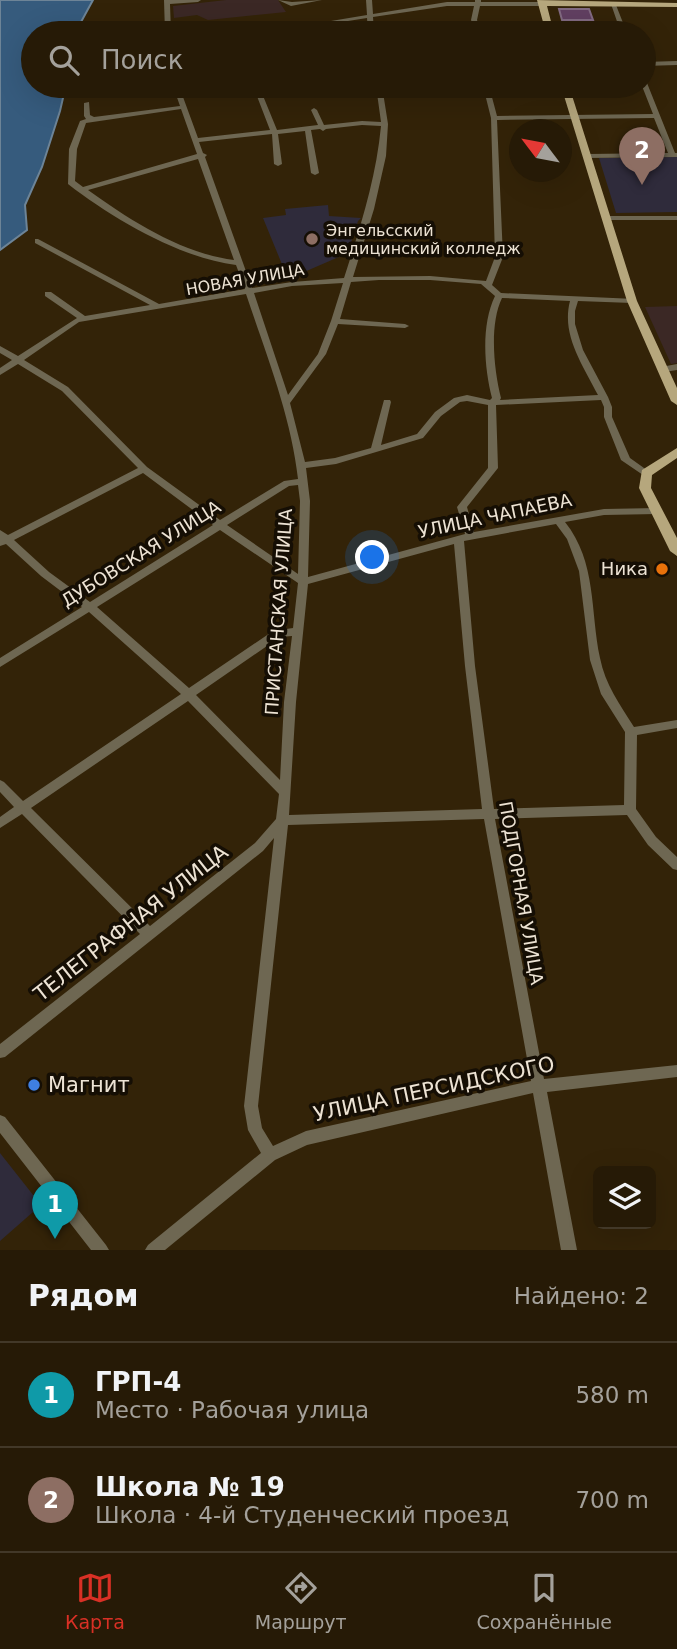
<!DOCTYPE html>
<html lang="ru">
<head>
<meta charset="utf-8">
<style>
	body { margin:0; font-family:"DejaVu Sans",sans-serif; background:#2e2310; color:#f1f3f6 }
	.controls { position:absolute; right:21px; bottom:21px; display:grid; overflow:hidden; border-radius:10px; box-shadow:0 7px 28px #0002 }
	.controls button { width:63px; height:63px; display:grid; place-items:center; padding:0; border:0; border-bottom:2px solid #423828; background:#261a06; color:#f1f3f6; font:35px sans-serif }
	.compass { position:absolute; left:509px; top:119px; width:63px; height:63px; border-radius:50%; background:#261a06; box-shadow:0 7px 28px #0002; rotate:302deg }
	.you { position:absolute; left:373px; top:558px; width:24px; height:24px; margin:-18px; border:5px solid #fff; border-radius:50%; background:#1a73e8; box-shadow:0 0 0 10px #1a73e833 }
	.badge { display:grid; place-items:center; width:46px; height:46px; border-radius:50%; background:#d93025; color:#fff; font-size:23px; font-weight:700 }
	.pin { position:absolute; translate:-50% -58px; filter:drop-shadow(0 2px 4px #0008) }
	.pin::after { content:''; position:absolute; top:37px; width:24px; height:21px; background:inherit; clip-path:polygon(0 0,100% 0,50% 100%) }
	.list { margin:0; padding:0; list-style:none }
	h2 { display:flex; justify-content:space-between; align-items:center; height:91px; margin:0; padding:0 28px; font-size:30px }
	h2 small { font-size:23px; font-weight:400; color:#a4a19b }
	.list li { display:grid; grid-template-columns:46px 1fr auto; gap:21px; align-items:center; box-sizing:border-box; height:105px; padding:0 28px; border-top:2px solid #423828 }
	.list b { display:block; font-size:26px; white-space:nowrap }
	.list p { margin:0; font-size:23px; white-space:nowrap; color:#a4a19b }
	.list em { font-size:23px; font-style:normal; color:#a4a19b }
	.icon { flex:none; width:38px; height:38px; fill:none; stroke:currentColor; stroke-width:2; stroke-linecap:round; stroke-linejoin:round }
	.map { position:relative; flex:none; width:677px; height:1250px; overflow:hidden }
	.search { position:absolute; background:#261a06; box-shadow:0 7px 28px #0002; left:21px; right:21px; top:21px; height:77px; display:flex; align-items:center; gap:18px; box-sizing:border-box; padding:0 24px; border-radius:38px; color:#a4a19b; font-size:26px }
	.sheet { height:301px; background:#261a06 }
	nav { display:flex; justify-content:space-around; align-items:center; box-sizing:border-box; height:98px; border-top:2px solid #423828; background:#261a06; font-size:19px; color:#a4a19b }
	nav a { display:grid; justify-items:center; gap:4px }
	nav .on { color:#d93025 }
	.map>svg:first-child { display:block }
	.industrial { fill:#3b2825 }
	.education { fill:#2f2b3b }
	.water { fill:#365b7d; stroke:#6d8497; stroke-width:2 }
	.building { fill:#613f61; stroke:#826a82; stroke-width:2 }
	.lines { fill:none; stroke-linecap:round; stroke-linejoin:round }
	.minor { fill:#6e6752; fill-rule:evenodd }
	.major { fill:#b6a77d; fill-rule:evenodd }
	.education-dot { fill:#8d6e63; stroke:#150e04; stroke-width:2.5 }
	.food-dot { fill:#e8710a; stroke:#150e04; stroke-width:2.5 }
	.shop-dot { fill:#3f7fe0; stroke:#150e04; stroke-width:2.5 }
	.labels { text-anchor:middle; stroke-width:7; stroke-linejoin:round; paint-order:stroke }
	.far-poi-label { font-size:16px; fill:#ede3d4; stroke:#150e04; text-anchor:start }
	.far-street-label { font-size:16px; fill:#ede3d4; stroke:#150e04 }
	.street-label { font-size:18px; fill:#ede3d4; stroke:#150e04 }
	.poi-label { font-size:18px; fill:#ede3d4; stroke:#150e04; text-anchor:end }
	.near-street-label { font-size:21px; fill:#ede3d4; stroke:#150e04 }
	.near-poi-label { font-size:21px; fill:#ede3d4; stroke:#150e04; text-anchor:start }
</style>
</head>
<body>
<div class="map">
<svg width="677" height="1250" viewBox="0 0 677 1250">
	<rect width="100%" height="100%" fill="#332308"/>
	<!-- industrial -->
	<path class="industrial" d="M226 0H278L286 12 208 20 197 15 174 18 173 6Z
		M677 306V363L671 364 645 307Z"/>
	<!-- education -->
	<path class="education" d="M677 157V212L616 213 599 158Z
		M328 205 329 216 361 218 358 221 349 249 346 251 348 253 288 279 263 218 286 215 285 209Z
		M0 1153 41 1205 0 1241Z"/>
	<!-- water -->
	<path class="water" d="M0 0H93L75 33H33V86H62L63 98 60 111 42 167 25 205 27 230 0 250Z"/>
	<!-- building -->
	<path class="building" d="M559 9H589L593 20H562Z"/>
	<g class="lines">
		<!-- minor -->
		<path class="minor" d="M164 0H201L198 2 170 4 171 33H165Z
			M278 0 292 2 322 0 291 6Z
			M366 0H372L373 14 447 2H475V0H481V2H542L545 4 542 6H480L477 20 482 33H476L471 20 474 6H447L373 17 374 33H368L367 18 272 33H259L367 15Z
			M611 4 616 5 627 33H621Z
			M677 61V65L644 66V62Z
			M644 81 647 83 675 153H677V157L587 158 583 156 587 154 668 153 654 118 497 120 503 257 492 285 501 293 635 299V303H632L578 301 575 311V324L583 350 608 397 612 407V417L630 458 651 473 649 475H643L621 460 604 417V407L601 400 496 405 498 468 467 507 474 532 604 509 657 508 662 511 657 514 604 515 565 522C597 562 590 611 600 658 605 684 620 705 634 727L677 720V728L637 735 636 809 656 837 677 857V870L673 869 648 845 627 815 495 819 544 1079 677 1065V1077L547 1092 577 1250H561L533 1093 307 1145 275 1160 165 1250H145L148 1245 261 1153 248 1130 244 1106 274 838 263 851 5 1057 0 1058V1044L140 934 22 814 0 828V817L14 807 0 792V780L4 782 23 801 181 694 89 612 0 667V658L82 607 41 576 6 544 0 546V530L8 535 138 468 62 391 18 364 0 375V368L12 360 0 353V346L18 356 77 318 45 296V292H51L85 316 150 305 35 243V239H38L159 304 245 289 236 265C180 258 113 219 68 184L69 149 80 121 86 119 84 116V103L89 102 90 115 94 117 180 106 173 86H179L198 138 270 130 253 86H259L277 130 318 125 311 110 314 108 317 110 324 125 362 121 381 122 376 86H382L388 124 386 156 374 209 353 277 430 276 486 281 495 257 491 118 483 86H489L497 116 653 114 642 86H644ZM181 109 197 154 83 187 75 181 77 149 86 123ZM362 125 381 126C376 179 360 228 344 278L292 282 252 288 205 157 207 155 203 153 199 142 272 134 274 164 278 166 282 164 278 134 305 131 311 173 315 175 319 173 311 130 320 129 323 131 326 129ZM198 159 234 260C181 253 131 221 88 190ZM379 280H430L481 284 495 296C481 325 484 367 492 398L490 400 467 395 454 398 435 412 417 434 381 445 391 402 390 400H384L371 448 335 458 305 462 290 403 326 354 338 324 405 328 409 326 405 324 340 319 351 282ZM343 283 331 321 318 354 288 395 254 293 292 286ZM246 294C266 354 291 416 298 479L284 481 220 520 147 467 68 387 24 360 79 322ZM502 298 570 301C561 335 583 365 598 395L500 400 501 398C494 370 489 325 502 298ZM467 401 488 405V468L457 507 465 534 308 577 310 501 306 468 336 464 423 438 441 416 460 402ZM143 473 213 525 90 602 49 572 14 540ZM298 485 300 501 298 574 227 525 289 486ZM556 524 567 539 579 571 590 660 601 694 625 732 624 805 494 809 475 666 464 541ZM220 530 298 583 293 628 273 631 189 688 97 607ZM454 544 465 666 482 809 289 815 296 702 308 584ZM292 636 284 702 280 780 196 695 280 637ZM188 701 279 794 276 819 255 843 150 926 31 808ZM484 819 531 1081 306 1131 273 1146 262 1128 258 1106 288 825Z
			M603 216H677V220H603Z
			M677 364V370L664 372 660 369 661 367Z
			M0 1115 5 1117 106 1245 109 1250H91L0 1133Z"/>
		<!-- major -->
		<path class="major" d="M537 0 677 3V7L547 6 554 33H546Z
			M561 86H569L637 301 677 388V405L671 401 627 301Z
			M677 448V458L652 475 651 488 677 538V556L670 551 639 488 642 470Z"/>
	</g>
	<!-- markers -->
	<circle class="education-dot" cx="312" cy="239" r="7"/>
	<circle class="food-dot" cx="662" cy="569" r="7"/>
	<circle class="shop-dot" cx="34" cy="1085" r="7"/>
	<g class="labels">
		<!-- far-poi labels -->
		<g class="far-poi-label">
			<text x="326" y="236">Энгельсский<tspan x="326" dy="18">медицинский колледж</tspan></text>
		</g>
		<!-- far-street labels -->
		<g class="far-street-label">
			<text transform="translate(245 279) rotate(-10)" y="6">НОВАЯ УЛИЦА</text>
		</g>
		<!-- street labels -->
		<g class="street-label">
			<text transform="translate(495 516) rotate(-12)" y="6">УЛИЦА ЧАПАЕВА</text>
			<text transform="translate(141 554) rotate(-32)" y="6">ДУБОВСКАЯ УЛИЦА</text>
			<text transform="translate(279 612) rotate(-86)" y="6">ПРИСТАНСКАЯ УЛИЦА</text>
			<text transform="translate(521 893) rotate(80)" y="6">ПОДГОРНАЯ УЛИЦА</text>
		</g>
		<!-- poi labels -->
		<g class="poi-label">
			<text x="648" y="575">Ника</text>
		</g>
		<!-- near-street labels -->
		<g class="near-street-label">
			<text transform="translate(131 923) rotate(-38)" y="7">ТЕЛЕГРАФНАЯ УЛИЦА</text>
			<text transform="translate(434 1089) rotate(-12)" y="7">УЛИЦА ПЕРСИДСКОГО</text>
		</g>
		<!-- near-poi labels -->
		<g class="near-poi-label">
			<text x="48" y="1092">Магнит</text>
		</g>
	</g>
</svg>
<div class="controls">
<button><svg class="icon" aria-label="layers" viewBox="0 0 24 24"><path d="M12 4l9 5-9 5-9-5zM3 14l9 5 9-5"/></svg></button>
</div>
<svg class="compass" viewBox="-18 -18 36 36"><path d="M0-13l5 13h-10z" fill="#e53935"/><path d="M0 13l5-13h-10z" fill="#a4a19b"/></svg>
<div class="you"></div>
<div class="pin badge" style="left:55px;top:1239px;background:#0f9aa8">1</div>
<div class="pin badge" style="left:642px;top:185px;background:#8d6e63">2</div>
<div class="search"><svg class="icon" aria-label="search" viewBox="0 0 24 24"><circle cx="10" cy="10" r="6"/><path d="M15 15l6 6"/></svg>Поиск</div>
</div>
<section class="sheet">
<h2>Рядом<small>Найдено: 2</small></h2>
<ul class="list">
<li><span class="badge" style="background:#0f9aa8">1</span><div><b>ГРП-4</b><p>Место · Рабочая улица</p></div><em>580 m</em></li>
<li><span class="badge" style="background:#8d6e63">2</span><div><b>Школа № 19</b><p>Школа · 4-й Студенческий проезд</p></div><em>700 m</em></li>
</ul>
</section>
<nav>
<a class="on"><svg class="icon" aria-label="map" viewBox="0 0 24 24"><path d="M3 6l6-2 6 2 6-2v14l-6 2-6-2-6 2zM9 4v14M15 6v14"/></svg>Карта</a>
<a><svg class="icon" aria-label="directions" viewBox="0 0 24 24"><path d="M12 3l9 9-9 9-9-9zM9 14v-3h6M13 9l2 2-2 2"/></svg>Маршрут</a>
<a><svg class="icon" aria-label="saved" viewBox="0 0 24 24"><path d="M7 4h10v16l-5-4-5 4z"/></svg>Сохранённые</a>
</nav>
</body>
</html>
